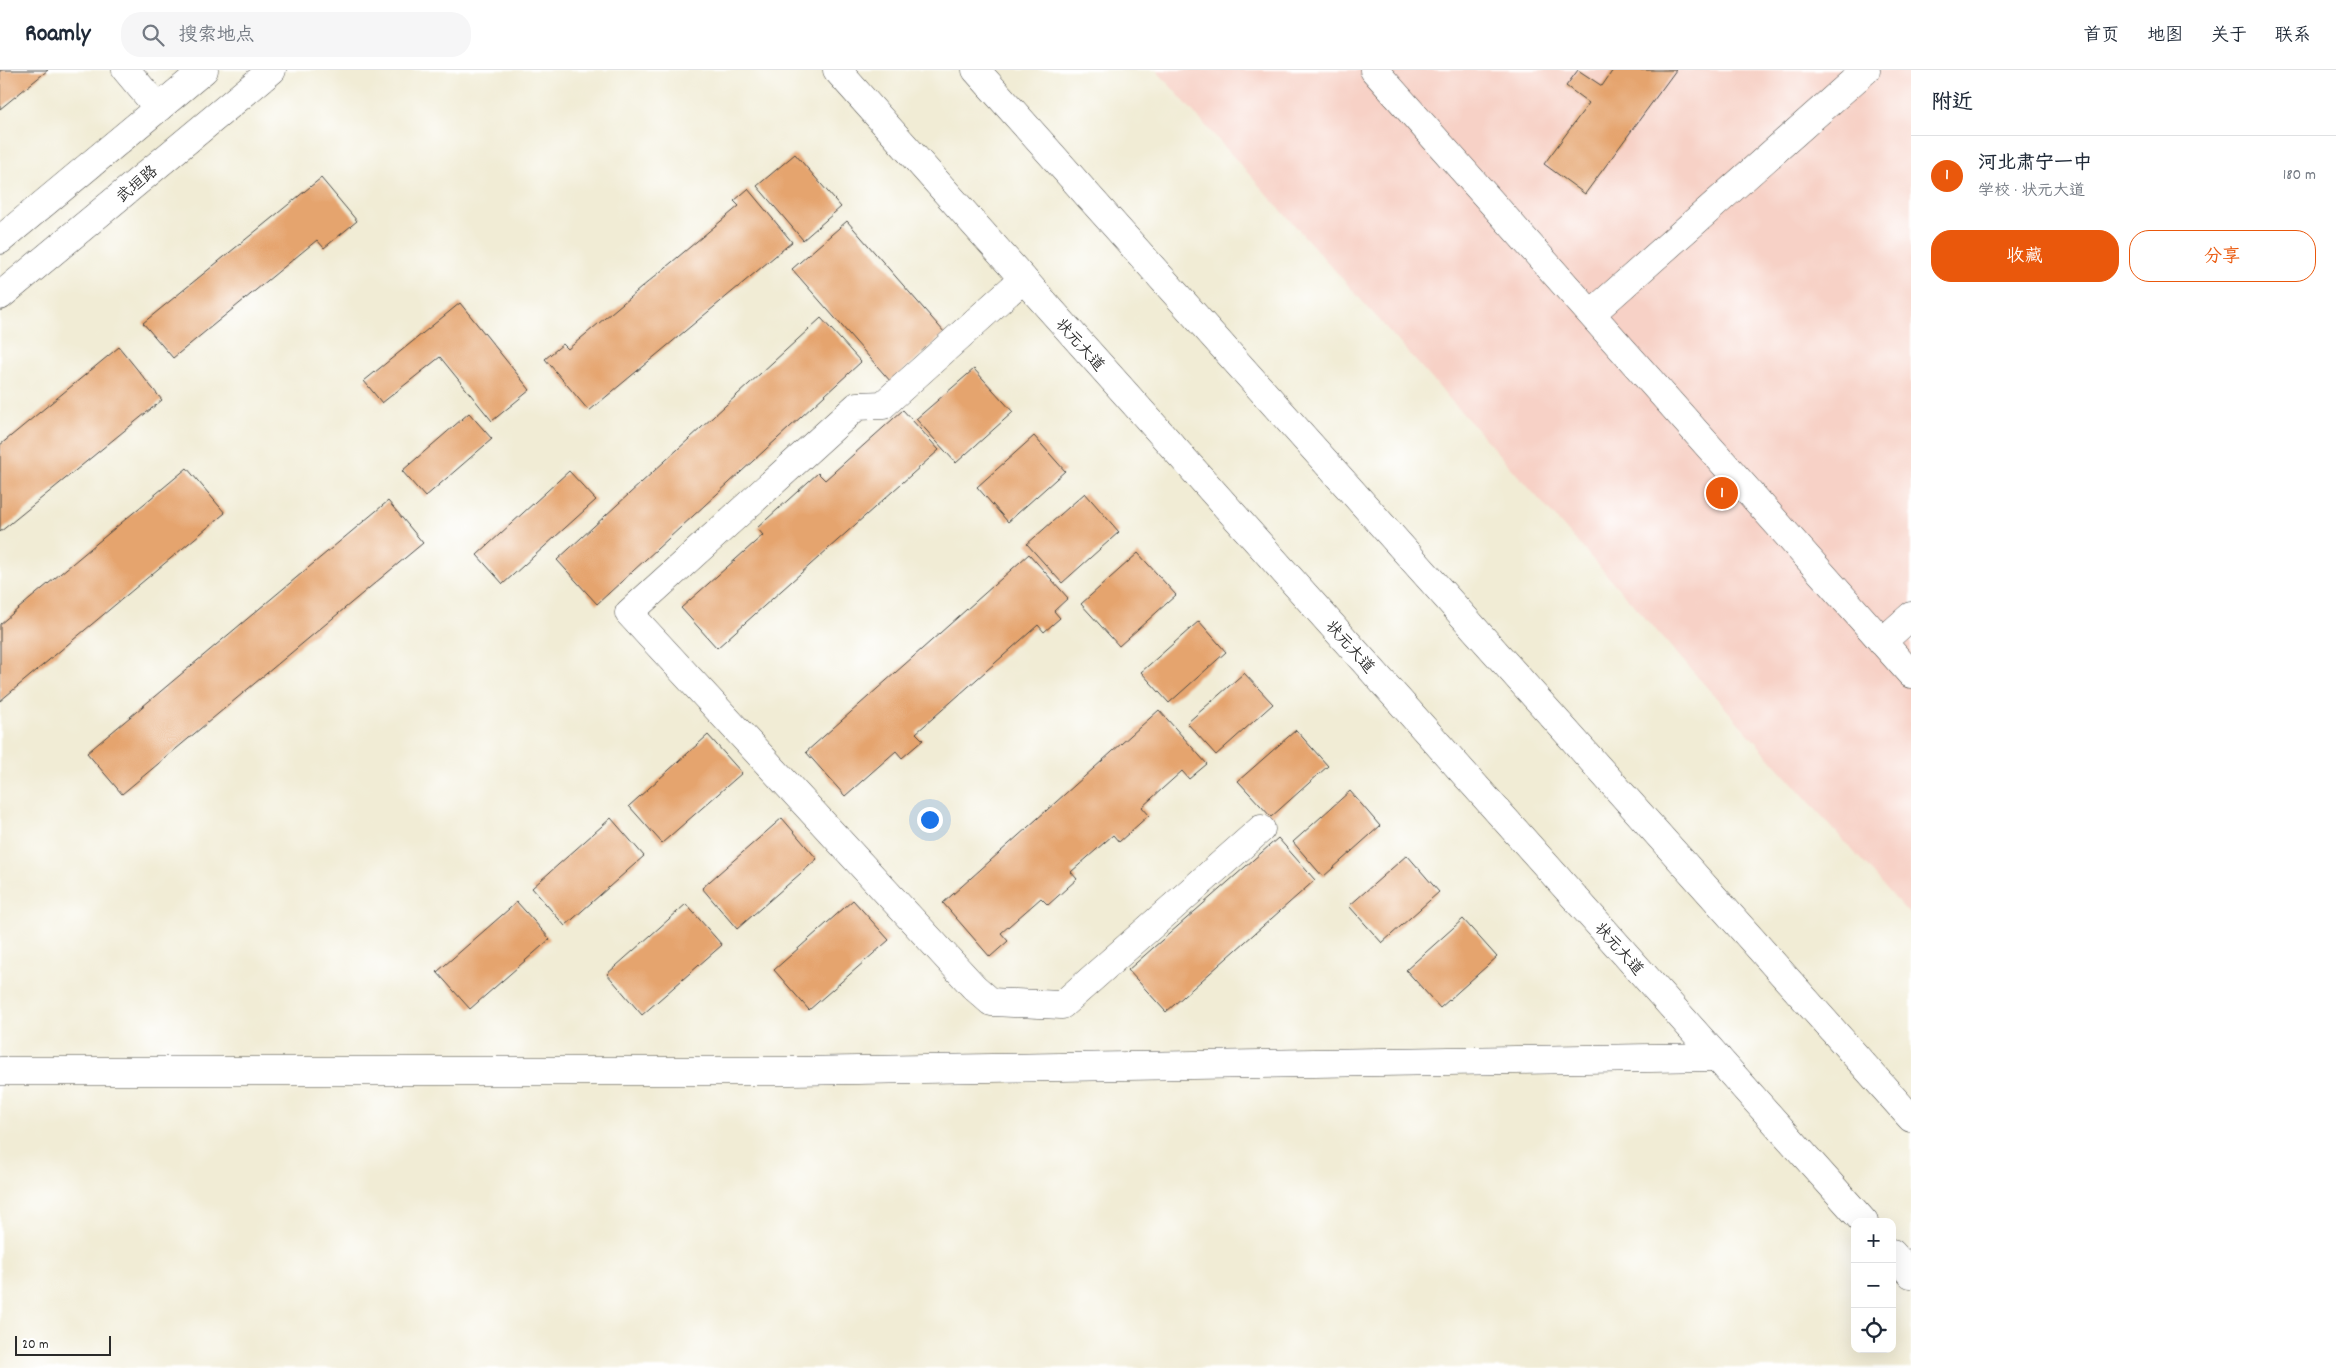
<!DOCTYPE html>
<html lang="zh">
<head>
<meta charset="utf-8">
<style>
	body { margin:0; font-family:Dekko,"LXGW WenKai TC",sans-serif; background:#f6f6f7; color:#1f2937 }
	.controls { position:absolute; right:15px; bottom:15px; display:grid; overflow:hidden; border-radius:10px; box-shadow:0 5px 20px #0002 }
	.controls button { width:45px; height:45px; display:grid; place-items:center; padding:0; border:0; border-bottom:1px solid #e0e1e3; background:#fff; color:#1f2937; font:25px sans-serif }
	.scale { position:absolute; left:15px; bottom:12px; width:96px; box-sizing:border-box; padding-left:5px; border:2px solid #2b2b2b; border-top:0; font-size:14px; line-height:18px; white-space:nowrap; color:#2b2b2b; -webkit-text-stroke:4px #fff; paint-order:stroke }
	.you { position:absolute; left:929px; top:749px; width:18px; height:18px; margin:-12px; border:4px solid #fff; border-radius:50%; background:#1a73e8; box-shadow:0 0 0 8px #1a73e833 }
	.badge { display:grid; place-items:center; width:32px; height:32px; border-radius:50%; background:#ea580c; color:#fff; font-size:16px; font-weight:700 }
	.pin { position:absolute; translate:-50% -50%; border:2px solid #fff; box-shadow:0 1px 5px #0006 }
	.list { margin:0; padding:0; list-style:none }
	h2 { display:flex; justify-content:space-between; align-items:center; height:65px; margin:0; padding:0 20px; font-size:21px }
	h2 small { font-size:16px; font-weight:400; color:#747a83 }
	.list li { display:grid; grid-template-columns:32px 1fr auto; gap:15px; align-items:center; box-sizing:border-box; height:80px; padding:0 20px; border-top:1px solid #e0e1e3 }
	.list b { display:block; font-size:19px; white-space:nowrap }
	.list p { margin:0; font-size:16px; white-space:nowrap; color:#747a83 }
	.list em { font-size:16px; font-style:normal; color:#747a83 }
	.actions { display:flex; gap:10px; padding:15px 20px }
	.actions a { flex:1; padding:11px 0; border:1px solid #ea580c; border-radius:20px; text-align:center; font-size:18px; color:#ea580c }
	.actions .main { background:#ea580c; color:#fff }
	.icon { flex:none; width:28px; height:28px; fill:none; stroke:currentColor; stroke-width:2; stroke-linecap:round; stroke-linejoin:round }
	.map { position:relative; flex:none; width:1911px; height:1298px; overflow:hidden }
	header { display:flex; align-items:center; gap:30px; box-sizing:border-box; height:70px; padding:0 25px; background:#fff; border-bottom:1px solid #e0e1e3 }
	header strong { font-size:24px }
	nav { display:flex; gap:28px; margin-inline-start:auto; font-size:18px }
	.search { width:350px; height:45px; background:#f6f6f7; display:flex; align-items:center; gap:12px; box-sizing:border-box; padding:0 18px; border-radius:20px; color:#747a83; font-size:19px }
	main { display:flex }
	aside { flex:1; background:#fff }
	.map>svg:first-child { display:block }
	.built { fill:#f7d1c6 }
	.building { fill:#e5a46e }
	.lines { fill:none; stroke-linecap:round; stroke-linejoin:round }
	.minor-casing { stroke:#494844; stroke-width:29 }
	.major-casing { stroke:#494844; stroke-width:29 }
	.minor { stroke:#fff; stroke-width:28 }
	.major { stroke:#fff; stroke-width:28 }
	.labels { text-anchor:middle; stroke-width:4.5; stroke-linejoin:round; paint-order:stroke }
	.street-label { font-size:16px; fill:#2b2b2b; stroke:#fff }
</style>
</head>
<body>
<header>
<strong>Roamly</strong>
<div class="search"><svg class="icon" aria-label="search" viewBox="0 0 24 24"><circle cx="10" cy="10" r="6"/><path d="M15 15l6 6"/></svg>搜索地点</div>
<nav><a>首页</a><a>地图</a><a>关于</a><a>联系</a></nav>
</header>
<main>
<div class="map">
<svg width="1911" height="1298" viewBox="0 0 1911 1298">
	<rect width="100%" height="100%" fill="#fff"/>
	<filter id="ink" filterUnits="userSpaceOnUse"><feTurbulence type="fractalNoise" baseFrequency=".02" numOctaves="2"/><feDisplacementMap in="SourceGraphic" scale="10" xChannelSelector="R" yChannelSelector="G"/><feConvolveMatrix kernelMatrix="1 2 1 2 8 2 1 2 1" color-interpolation-filters="sRGB"/></filter>
	<filter id="wash" filterUnits="userSpaceOnUse"><feTurbulence type="fractalNoise" baseFrequency=".0096" numOctaves="4" result="noise"/><feDisplacementMap in="SourceGraphic" scale="20" xChannelSelector="R" yChannelSelector="G"/><feGaussianBlur stdDeviation="1.12" result="paint"/><feColorMatrix in="noise" values="0 0 0 0 0 0 0 0 0 0 0 0 0 0 0 0 0 1.4 0 .05"/><feComposite in="paint" operator="in"/></filter>
	<g filter="url(#wash)">
		<rect width="100%" height="100%" fill="#f1ecd5"/>
		<!-- built -->
		<path class="built" d="M1156 0H1911V846Z"/>
		<g id="blocks">
			<!-- building -->
			<path class="building" d="M0 0H48L0 39Z
				M1578 0 1602 16 1613 0H1676L1585 124 1544 94 1589 33 1566 16Z
				M795 84 841 137 803 170 757 116Z
				M321 108 357 151 324 178 317 170 173 288 143 253Z
				M748 119 792 172 589 341 545 289 563 274 568 279 739 136 734 131Z
				M847 151 945 263 891 312 792 199Z
				M460 233 530 320 492 351 440 287 382 333 364 311Z
				M821 248 861 292 597 534 557 490Z
				M119 277 162 330 0 462V375Z
				M974 299 1013 342 956 393 916 349Z
				M903 340 939 380 717 578 681 538 763 465 757 458 818 403 825 410Z
				M469 343 492 369 425 427 402 401Z
				M1034 366 1065 401 1008 452 977 417Z
				M187 398 225 443 0 631V554Z
				M569 401 596 430 503 514 477 485Z
				M1085 423 1119 462 1062 513 1027 474Z
				M388 431 423 473 122 724 87 683Z
				M1138 483 1176 525 1119 576 1081 534Z
				M1029 484 1068 528 1054 541 1060 548 1044 562 1038 555 916 663 923 670 902 688 896 681 845 726 806 682Z
				M1199 551 1226 582 1169 633 1141 602Z
				M1244 603 1273 634 1216 685 1187 653Z
				M1159 640 1207 694 1189 709 1182 701 1142 737 1149 745 1119 772 1113 765 1071 802 1077 809 1048 835 1041 828 1001 863 1008 871 990 887 943 833Z
				M1296 660 1328 696 1271 747 1238 711Z
				M708 665 742 703 662 773 629 736Z
				M1350 721 1380 756 1323 807 1293 772Z
				M611 748 644 786 565 856 532 818Z
				M782 748 817 789 737 859 702 818Z
				M1278 768 1315 810 1166 942 1128 900Z
				M1407 785 1439 822 1382 873 1349 836Z
				M853 830 889 870 809 940 774 900Z
				M517 832 550 869 470 939 437 902Z
				M686 834 722 875 642 945 607 904Z
				M1463 849 1497 887 1440 938 1406 900Z"/>
		</g>
	</g>
	<g filter="url(#ink)">
		<use href="#blocks" fill-opacity="0" stroke="#494844" stroke-width="1"/>
		<g class="lines">
			<!-- minor casing -->
			<g class="minor-casing">
				<path id="minor" d="M126 0 158 38
					M1374 0 1911 604
					M1023 209 883 335 857 336 629 543 974 917 991 932 1062 935 1261 759
					M1591 244 1866 0
					M1882 572 1911 546
					M0 1001H791L1717 987"/>
			</g>
			<!-- major casing -->
			<g class="major-casing">
				<path id="major" d="M837 0 1864 1152
					M976 0 1911 1048
					M0 170 204 0
					M0 226 272 0
					M1892 1183 1911 1204"/>
			</g>
			<!-- minor -->
			<use href="#minor" class="minor"/>
			<!-- major -->
			<use href="#major" class="major"/>
		</g>
	</g>
	<g class="labels">
		<!-- street labels -->
		<g class="street-label">
			<text transform="translate(136 113) rotate(-40)" y="6">武垣路</text>
			<text transform="translate(1081 274) rotate(48)" y="6">状元大道</text>
			<text transform="translate(1351 576) rotate(48)" y="6">状元大道</text>
			<text transform="translate(1620 878) rotate(48)" y="6">状元大道</text>
		</g>
	</g>
</svg>
<div class="controls">
<button>+</button>
<button>−</button>
<button><svg class="icon" aria-label="locate" viewBox="0 0 24 24"><circle cx="12" cy="12" r="6"/><path d="M12 2v4M12 18v4M2 12h4M18 12h4"/></svg></button>
</div>
<div class="scale">20 m</div>
<div class="you"></div>
<div class="pin badge" style="left:1722px;top:423px">1</div>
</div>
<aside>
<h2>附近<small></small></h2>
<ul class="list">
<li><span class="badge">1</span><div><b>河北肃宁一中</b><p>学校 · 状元大道</p></div><em>180 m</em></li>
</ul>
<div class="actions"><a class="main">收藏</a><a>分享</a></div>
</aside>
</main>
</body>
</html>
